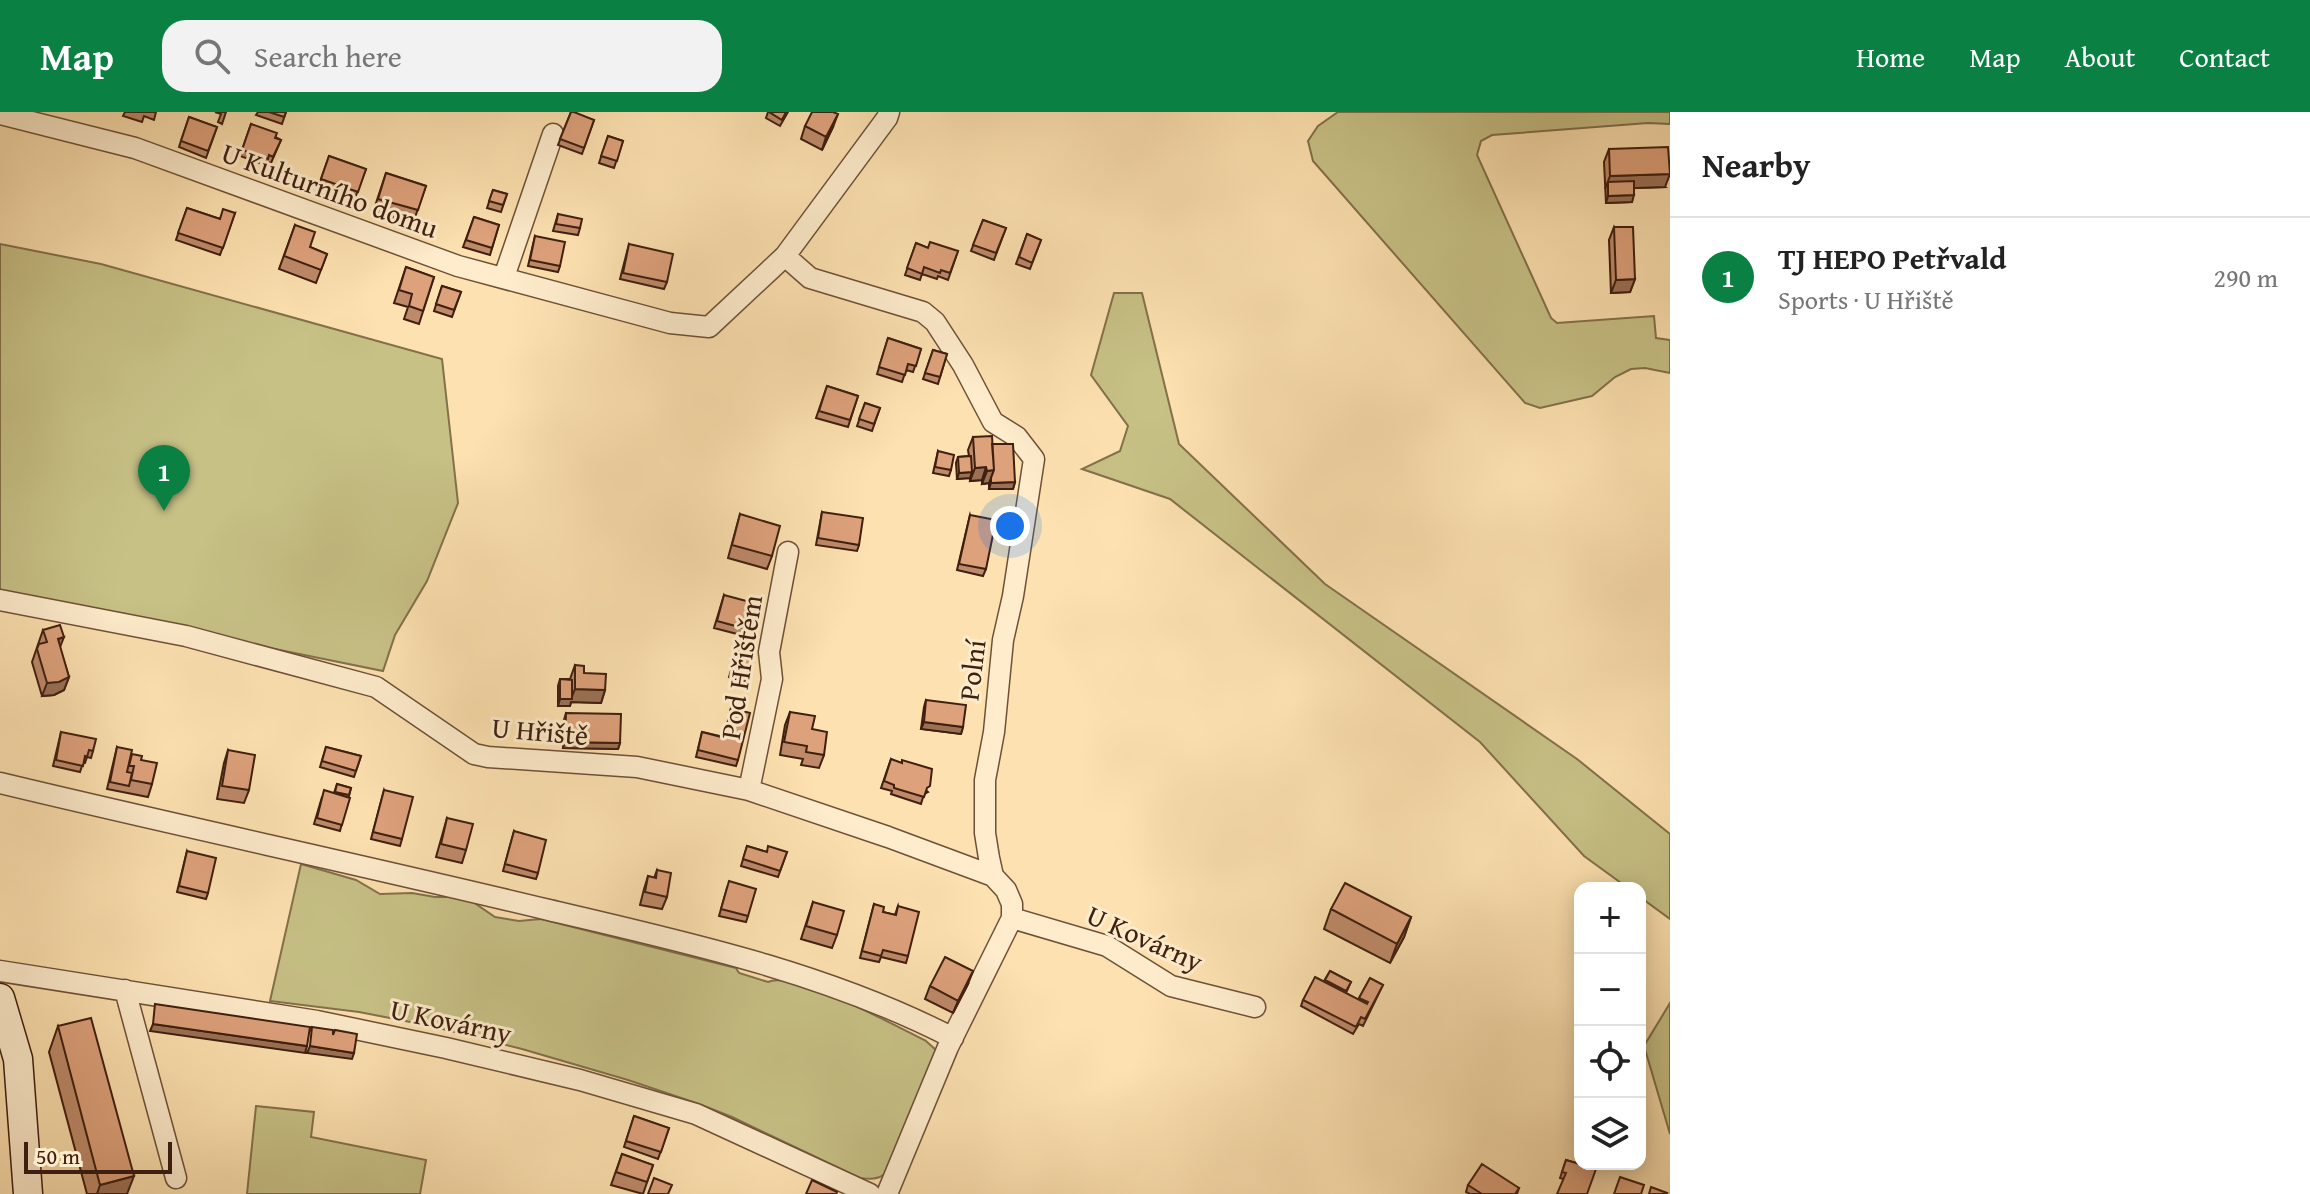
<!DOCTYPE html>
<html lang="en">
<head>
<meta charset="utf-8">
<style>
	body { margin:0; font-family:"Gentium Book Plus",serif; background:#f2f2f2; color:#222 }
	.controls { position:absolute; right:24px; bottom:24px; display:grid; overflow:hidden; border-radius:16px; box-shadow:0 4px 20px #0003 }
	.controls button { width:72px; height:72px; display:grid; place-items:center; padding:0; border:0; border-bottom:2px solid #e0e0e0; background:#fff; color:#222; font:40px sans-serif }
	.scale { position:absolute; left:24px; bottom:20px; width:148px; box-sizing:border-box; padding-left:8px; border:4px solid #3f1f0f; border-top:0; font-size:22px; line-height:28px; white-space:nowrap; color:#3f1f0f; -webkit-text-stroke:6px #feeccc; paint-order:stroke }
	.you { position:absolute; left:1010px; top:414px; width:28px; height:28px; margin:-20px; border:6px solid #fff; border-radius:50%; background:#1a73e8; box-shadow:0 0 0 12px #1a73e833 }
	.badge { display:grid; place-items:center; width:52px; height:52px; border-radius:50%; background:#0b8043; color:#fff; font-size:26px; font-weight:700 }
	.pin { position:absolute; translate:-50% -66px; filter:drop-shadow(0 2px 4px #0008) }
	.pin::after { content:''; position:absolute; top:42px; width:28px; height:24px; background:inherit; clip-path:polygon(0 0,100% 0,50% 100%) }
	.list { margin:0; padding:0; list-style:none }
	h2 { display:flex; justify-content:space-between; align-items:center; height:104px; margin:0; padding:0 32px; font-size:34px }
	h2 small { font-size:26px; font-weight:400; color:#767676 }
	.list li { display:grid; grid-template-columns:52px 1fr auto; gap:24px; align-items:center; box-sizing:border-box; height:120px; padding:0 32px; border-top:2px solid #e0e0e0 }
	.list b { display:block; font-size:30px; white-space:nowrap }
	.list p { margin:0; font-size:26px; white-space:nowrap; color:#767676 }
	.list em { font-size:26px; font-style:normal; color:#767676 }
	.icon { flex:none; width:44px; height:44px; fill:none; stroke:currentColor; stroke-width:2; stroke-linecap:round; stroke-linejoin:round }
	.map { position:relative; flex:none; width:1670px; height:1082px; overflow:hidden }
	header { display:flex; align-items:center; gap:48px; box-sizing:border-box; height:112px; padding:0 40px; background:#0b8043; color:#fff }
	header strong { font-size:38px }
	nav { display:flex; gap:44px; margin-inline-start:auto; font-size:28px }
	.search { width:560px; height:72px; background:#f2f2f2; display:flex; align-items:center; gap:20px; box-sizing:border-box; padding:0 28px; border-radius:24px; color:#767676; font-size:30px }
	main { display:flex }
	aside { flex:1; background:#fff }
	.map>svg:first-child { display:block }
	.green { fill:#c7c186; stroke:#83704a; stroke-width:2 }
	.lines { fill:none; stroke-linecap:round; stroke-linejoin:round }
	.street-casing { stroke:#6e5037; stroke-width:23 }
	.secondary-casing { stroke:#3f1f0f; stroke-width:31 }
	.street { stroke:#feeccc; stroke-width:20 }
	.secondary { stroke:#feeccc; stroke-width:28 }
	.wall { fill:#be8a6a; stroke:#3f1f0f; stroke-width:2 }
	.shaded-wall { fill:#9b7156; stroke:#3f1f0f; stroke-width:2 }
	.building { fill:#dda17b; stroke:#3f1f0f; stroke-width:2 }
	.labels { text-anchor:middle; stroke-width:6; stroke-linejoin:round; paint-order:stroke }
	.street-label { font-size:28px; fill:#3f1f0f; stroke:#feeccc }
</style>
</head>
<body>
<header>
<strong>Map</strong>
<div class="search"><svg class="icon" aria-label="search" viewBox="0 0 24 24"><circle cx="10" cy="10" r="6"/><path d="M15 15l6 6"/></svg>Search here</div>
<nav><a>Home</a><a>Map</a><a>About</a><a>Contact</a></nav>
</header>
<main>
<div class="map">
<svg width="1670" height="1082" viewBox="0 0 1670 1082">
	<rect width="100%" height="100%" fill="#fde1b0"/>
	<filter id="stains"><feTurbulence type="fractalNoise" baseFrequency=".0025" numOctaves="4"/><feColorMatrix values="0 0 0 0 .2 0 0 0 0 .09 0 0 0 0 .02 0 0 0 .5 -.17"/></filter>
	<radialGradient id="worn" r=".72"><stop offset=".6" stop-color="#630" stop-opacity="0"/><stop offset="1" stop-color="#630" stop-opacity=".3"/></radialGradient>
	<!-- green -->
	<path class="green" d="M1338 0H1670V12L1648 11 1492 23 1481 29 1477 43 1551 206 1557 211 1654 204 1656 226 1670 228V261L1645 256 1631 257 1615 265 1592 284 1540 296 1525 291 1313 49 1308 29 1318 14Z
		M0 132 101 152 442 247 458 391 427 469 395 523 383 559 0 481Z
		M1114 181H1142L1179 332 1325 472 1577 647 1670 722V807L1640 785V776H1628L1584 744 1480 630 1170 387 1082 357 1120 339 1128 314 1091 263Z
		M301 752 356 768 380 782 412 781 435 785H452L473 790 495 805 519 809 541 807 736 856 739 861 768 870C793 858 898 915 926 929L936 938V952L885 1062C877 1068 870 1067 860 1066L732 1005 699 992 628 968 522 937 431 914 359 900 270 889Z
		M1670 891V1022L1644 934Z
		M256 994 314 1000 311 1025 426 1048 420 1082H247Z"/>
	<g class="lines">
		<!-- street casing -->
		<g class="street-casing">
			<path id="street" d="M0 2 135 36 458 154 670 211 709 215 785 144 887 6 889 0
				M785 144 810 166 923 200 935 210 963 253 993 310 1017 325 1034 347 1013 484 1003 528 994 620 985 668V721L989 746 993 764 1006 778 1012 792V806L948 935 887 1082
				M504 165 553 22
				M0 488 186 524 376 575 474 642 488 645 637 655 749 678 888 725 993 764
				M0 671C183 715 367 754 549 798 686 830 827 861 953 926
				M749 678 772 567 769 540 788 440
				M1012 806 1107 834 1171 874 1255 895
				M0 859 317 909 446 936 580 968 696 1002 870 1082
				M125 878 176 1066"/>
		</g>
		<!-- secondary casing -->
		<g class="secondary-casing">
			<path id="secondary" d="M0 886 18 947 28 1082"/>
		</g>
		<!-- street -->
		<use href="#street" class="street"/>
		<!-- secondary -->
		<use href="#secondary" class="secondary"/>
	</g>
	<!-- wall -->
	<path class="wall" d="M125 0H156L154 8 144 4 142 10 123 4Z
		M215 0H226L222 12 218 10 221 2Z
		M258 0H286L282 12 256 3Z
		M571 0 594 8 582 42 558 33Z
		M768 0H788L780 14 766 6Z
		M189 5 217 15 206 46 179 35Z
		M251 12 281 28 271 51 267 50 265 53 240 44Z
		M805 14 833 15 822 38 801 27Z
		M608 24 623 29 614 56 599 51Z
		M1609 37 1665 75 1634 76 1632 90 1606 91 1604 50Z
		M329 44 366 57 355 86 319 73Z
		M386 61 426 74 413 111 373 100Z
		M493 78 507 82 501 100 487 96Z
		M187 96 220 107 235 101 220 143 176 128Z
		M558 102 580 116 578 123 553 119Z
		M474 105 499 113 490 143 463 135Z
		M983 108 1006 116 994 148 971 139Z
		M295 113 310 135 327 142 316 171 279 157Z
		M1614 115 1635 167 1630 180 1611 181 1609 128Z
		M1027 122 1041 128 1030 157 1016 152Z
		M535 124 560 154 558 160 528 154Z
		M916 131 928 136 958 139 948 168 938 164 937 167 922 162 920 168 905 163Z
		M629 132 667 170 664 177 620 167Z
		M406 155 434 165 419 212 404 207 408 195 394 191Z
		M442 174 461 180 452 205 434 199Z
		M888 226 921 237 913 260 906 258 902 270 877 262Z
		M933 238 947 242 938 272 923 267Z
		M827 274 858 284 848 315 816 306Z
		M865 291 880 296 872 319 857 314Z
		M973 325 993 332 1015 370 1013 377H989V371L982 372V368L970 369V366L957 367 956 351 958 345 969 344 968 338Z
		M938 339 951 358 949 364 933 361Z
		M822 400 859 433 857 439 816 433Z
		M740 402 772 444 767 457 728 446Z
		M970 403 986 457 983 464 957 458Z
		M724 483 743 516 741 523 714 516Z
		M43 518 60 536 69 565 64 578 54 583 42 584 32 550Z
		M737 539 749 563 746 570 729 565Z
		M575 553 605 578 601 591 571 590 570 594H558V574L560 567H570Z
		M926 588 963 615 961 622 921 617 924 595Z
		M731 596 738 648 736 654 696 645 702 620 724 625Z
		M790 600 812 617 824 643 819 656 801 653 803 647 780 643 785 613Z
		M566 601 620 631 618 637 563 636 564 608Z
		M61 620 93 639 91 646 87 645 85 651H83L80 660 53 654Z
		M117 635 129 649 141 648 152 672 148 685 107 677Z
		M326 635 361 644 354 665 320 655Z
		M228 638 249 678 244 691 217 687 224 651Z
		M891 647 928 680 924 682 921 692 891 682 892 679 881 676Z
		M337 672 351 676 340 719 314 712 322 685 334 681Z
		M384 678 402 727 400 734 371 727Z
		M447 706 466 738 462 751 436 745Z
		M514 719 538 761 536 767 503 759Z
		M747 734 767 740H787L778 765 741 754Z
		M187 739 208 781 206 787 177 780Z
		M657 758 667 785 662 797 640 793 644 777 648 764 654 766Z
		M727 776 748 804 746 810 719 804Z
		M813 790 837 823 832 836 801 827Z
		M874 792 883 800 895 803 898 794 908 844 906 851 881 845 879 850 860 846Z
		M1331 797 1411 805 1404 825 1390 851 1324 817Z
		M1330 859 1351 870 1346 881 1358 888 1370 866 1383 873 1363 914 1359 912 1353 922 1301 894 1303 888 1324 869Z
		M968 872 953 901 925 887 930 874Z
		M58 914 127 1082H87L49 940Z
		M634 1004 669 1016 658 1047 624 1035Z
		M622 1042 653 1053 643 1082 611 1073Z
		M1566 1048 1596 1057 1563 1067 1560 1066Z
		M1468 1073 1519 1076 1517 1082H1470L1466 1080Z"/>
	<!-- shaded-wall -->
	<path class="shaded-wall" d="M838 2 833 15 822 38 826 25Z
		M1670 62 1665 75 1608 77V70L1605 77 1610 64Z
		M1634 83 1632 90 1606 91 1608 84Z
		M1635 167 1630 180 1611 181 1616 168Z
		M986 355 982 368 970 369 975 356Z
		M994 358 989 371 982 372 987 359Z
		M972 360 970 366 957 367 959 361Z
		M1015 370 1013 377H989L991 371Z
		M64 525 59 538 58 527Z
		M69 565 64 578 54 583 42 584 47 571Z
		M575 577 605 578 601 591 571 590 570 594H558L560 587H571Z
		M924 610 963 615 961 622 921 617Z
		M565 630 620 631 618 637 563 636Z
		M1411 805 1404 825 1390 851 1397 832Z
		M973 859 968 872 953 901 958 889Z
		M153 912 307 934 305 941 150 919Z
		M310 934 354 941 352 947 307 941Z
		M134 1064 127 1082H97L100 1073Z"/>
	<!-- building -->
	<path class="building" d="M269 0H286L284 5Z
		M571 0H574L594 8 584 36 560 27Z
		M769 0H786L782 8Z
		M812 0H833L838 2 826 25 805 14Z
		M189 5 217 15 208 39 181 29Z
		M251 12 277 21 275 26 281 28 273 45 269 43 268 47 242 38Z
		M608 24 623 29 617 49 601 44Z
		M1668 35 1670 62 1610 64 1609 37Z
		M329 44 366 57 358 80 321 67Z
		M386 61 426 74 418 98 378 87Z
		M1634 69V83L1608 84V70Z
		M493 78 507 82 503 93 489 89Z
		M187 96 220 107 223 97 235 101 223 136 178 121Z
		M558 102 582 107 580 116 556 112Z
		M474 105 499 113 492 136 466 128Z
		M983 108 1006 116 996 141 973 133Z
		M295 113 315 120 310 135 327 142 321 158 284 144Z
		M1614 115H1633L1635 167 1616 168Z
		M1027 122 1041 128 1032 151 1019 145Z
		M535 124 565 130 560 154 530 148Z
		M930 130 958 139 950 161 941 158 940 161 924 155 922 162 907 156 916 131 928 136Z
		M629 132 673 142 667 170 623 161Z
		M406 155 434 165 423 199 409 194 412 182 399 178Z
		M442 174 461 180 454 198 436 192Z
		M888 226 921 237 916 254 908 252 905 263 879 255Z
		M933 238 947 242 940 265 925 261Z
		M827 274 858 284 850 308 819 299Z
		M865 291 880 296 874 312 859 307Z
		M992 324 994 358 987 359 986 355 975 356 973 325Z
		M992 332H1013L1015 370 991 371V366L994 358Z
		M938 339 954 343 951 358 935 355Z
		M971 344 972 360 959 361 958 345Z
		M822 400 863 406 859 433 818 426Z
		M740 402 780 414 772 444 732 433Z
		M970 403 996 408 986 457 959 452Z
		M724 483 750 490 743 516 717 509Z
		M60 513 64 525 58 527 69 565 59 570 47 571 37 537 39 532 47 530 43 518Z
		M737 539 754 543 749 563 732 559Z
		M575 553 584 554V561L606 562 605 578 575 577Z
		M560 567 572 568V587H560Z
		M926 588 966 593 963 615 924 610Z
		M731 596 750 601 738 648 698 638 702 620 725 626Z
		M790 600 815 604 812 617 827 620 824 643 806 640 807 634 784 630Z
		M566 601 621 602 620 631 565 630Z
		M61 620 96 627 93 639 89 638 87 645 85 644 83 654 56 648Z
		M117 635 132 638 127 660 132 661 129 674 110 670Z
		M326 635 361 644 356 659 322 649Z
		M228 638 255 643 249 678 222 674Z
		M132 642 142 644 141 648 157 651 152 672 131 668 134 654H129Z
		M891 647 902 651V648L932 657 930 674 927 676 924 685 894 676V673L884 669Z
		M337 672 351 676 349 683 335 680Z
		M324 678 350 686 342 713 317 706Z
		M384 678 413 685 402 727 373 720Z
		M447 706 473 712 466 738 441 732Z
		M514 719 546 728 538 761 505 752Z
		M747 734 767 740 768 734 787 740 780 759 743 747Z
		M187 739 216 746 208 781 179 774Z
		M657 758 671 761 667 785 645 780 648 764 656 766Z
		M729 769 756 777 748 804 721 797Z
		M1345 771 1411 805 1397 832 1331 797Z
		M813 790 844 799 837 823 806 814Z
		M874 792 884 795 883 800 896 803 898 794 919 800 908 844 883 838 881 844 862 839Z
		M945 845 973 859 958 889 930 874Z
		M1330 859 1351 870 1346 879 1325 868Z
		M1315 865 1367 892 1368 890 1359 886 1370 866 1383 873 1365 907 1361 905 1356 915 1303 888Z
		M155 892 310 915 307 934 153 912Z
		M91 906 134 1064 100 1073 58 914Z
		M312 915 333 918V923L335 918 357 922 354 941 310 934Z
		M634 1004 669 1016 661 1040 626 1029Z
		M622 1042 653 1053 647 1070 616 1060Z
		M1566 1048 1596 1057 1587 1082H1557L1566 1061 1562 1060Z
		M1482 1052 1519 1076 1515 1082H1482L1468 1073Z
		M1620 1065 1644 1073 1641 1082H1614Z
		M654 1066 672 1073 668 1082H648Z
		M812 1068 837 1080 836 1082H806Z
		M1651 1075 1667 1081 1666 1082H1649Z"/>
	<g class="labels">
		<!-- street labels -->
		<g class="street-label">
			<text transform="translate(330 78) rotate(20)" y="10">U Kulturního domu</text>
			<text transform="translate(741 555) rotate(-81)" y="10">Pod Hřištěm</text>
			<text transform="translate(972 558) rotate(-83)" y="10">Polní</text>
			<text transform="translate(540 619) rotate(5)" y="10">U Hřiště</text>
			<text transform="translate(1145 826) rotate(24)" y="10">U Kovárny</text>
			<text transform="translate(451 909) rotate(12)" y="10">U Kovárny</text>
		</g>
	</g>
	<rect width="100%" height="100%" filter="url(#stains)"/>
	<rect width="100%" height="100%" fill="url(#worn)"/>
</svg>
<div class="controls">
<button>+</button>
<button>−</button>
<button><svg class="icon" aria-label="locate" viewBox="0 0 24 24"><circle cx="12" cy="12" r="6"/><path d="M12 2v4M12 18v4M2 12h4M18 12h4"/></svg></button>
<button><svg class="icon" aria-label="layers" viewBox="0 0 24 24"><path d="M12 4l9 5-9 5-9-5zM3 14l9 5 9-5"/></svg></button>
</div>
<div class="scale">50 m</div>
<div class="you"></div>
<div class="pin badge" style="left:164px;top:399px">1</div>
</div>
<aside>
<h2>Nearby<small></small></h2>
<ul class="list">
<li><span class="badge">1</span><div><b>TJ HEPO Petřvald</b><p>Sports · U Hřiště</p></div><em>290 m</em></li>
</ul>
</aside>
</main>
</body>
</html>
